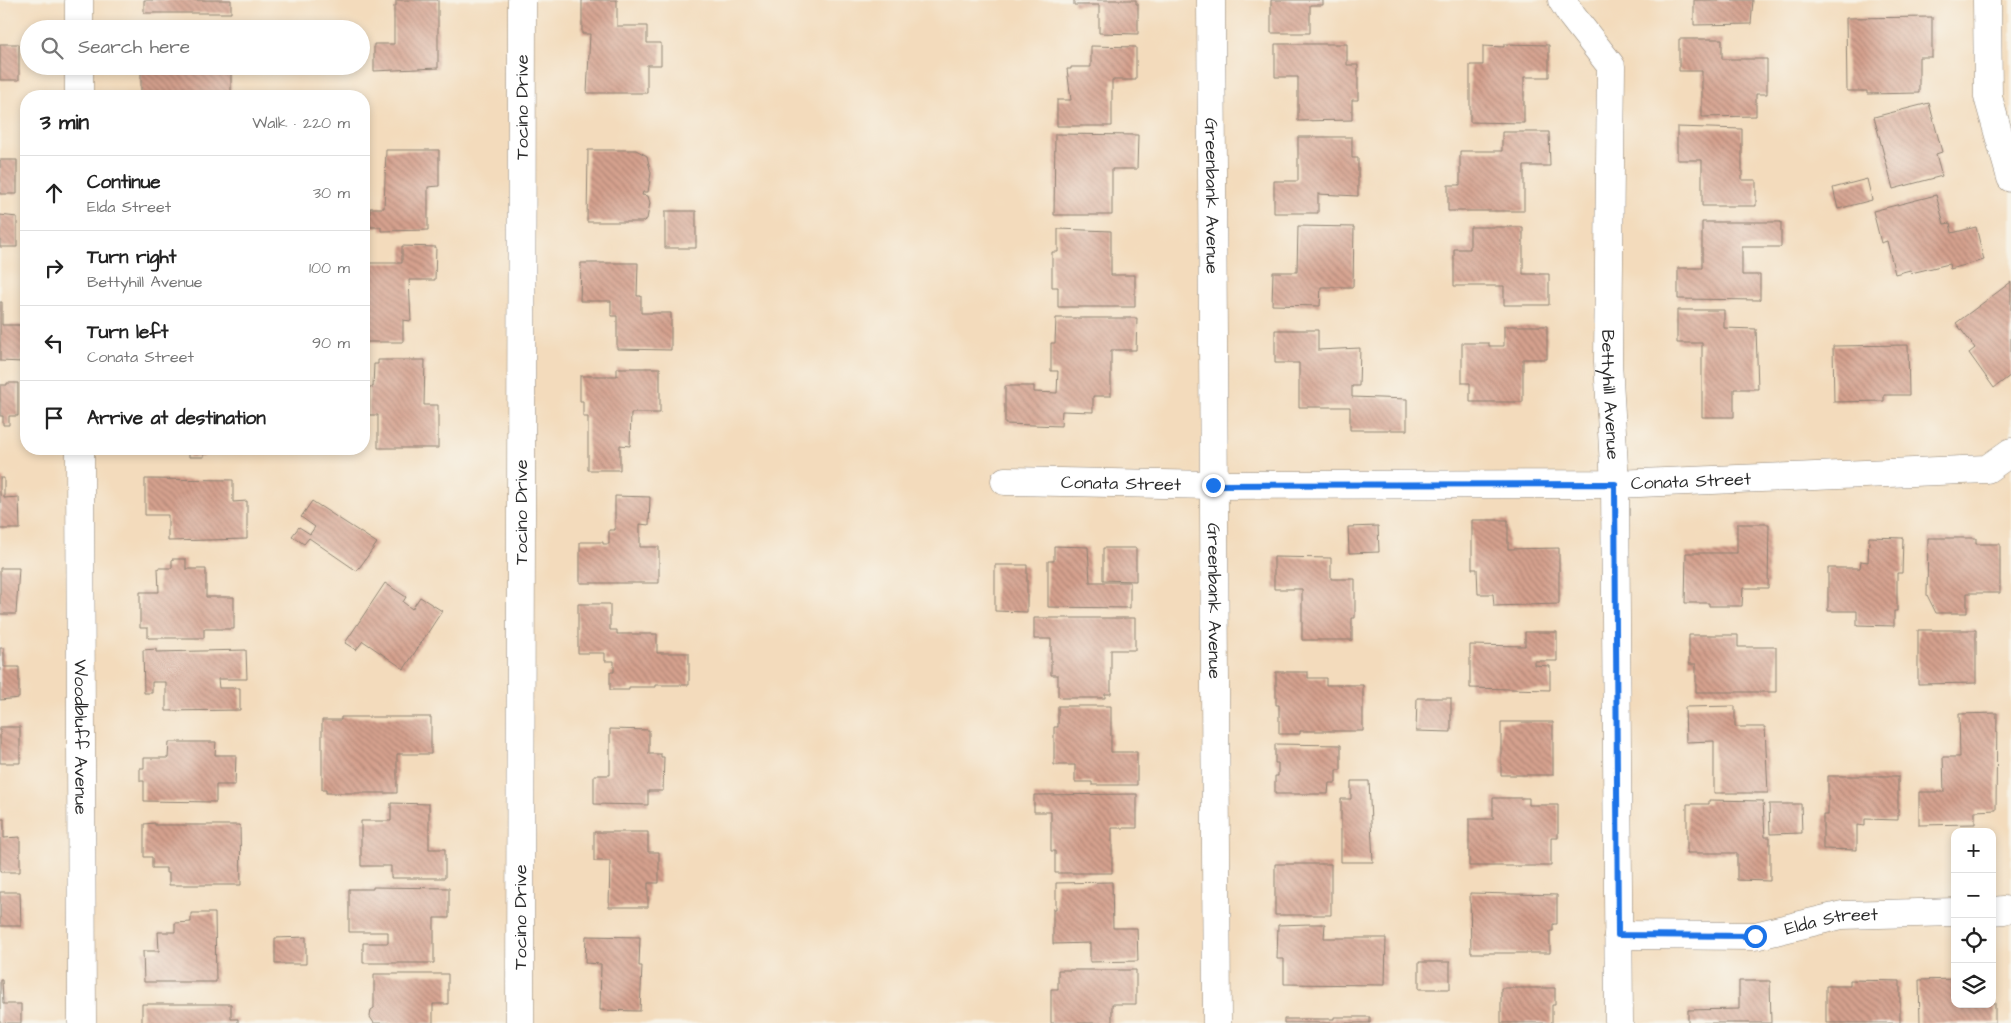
<!DOCTYPE html>
<html lang="en">
<head>
<meta charset="utf-8">
<style>
	body { margin:0; font-family:"Architects Daughter",sans-serif; background:#f6f6f6; color:#222 }
	.controls { position:absolute; right:15px; bottom:15px; display:grid; overflow:hidden; border-radius:10px; box-shadow:0 2px 8px #0003 }
	.controls button { width:45px; height:45px; display:grid; place-items:center; padding:0; border:0; border-bottom:1px solid #e0e0e0; background:#fff; color:#222; font:25px sans-serif }
	.stop { position:absolute; width:15px; height:15px; margin:-11px; border:4px solid #1a73e8; border-radius:50%; background:#fff }
	.stop.end { background:#1a73e8; border-color:#fff; box-shadow:0 1px 5px #0008 }
	.list { margin:0; padding:0; list-style:none }
	h2 { display:flex; justify-content:space-between; align-items:center; height:65px; margin:0; padding:0 20px; font-size:21px }
	h2 small { font-size:16px; font-weight:400; color:#767676 }
	.list li { display:grid; grid-template-columns:32px 1fr auto; gap:15px; align-items:center; box-sizing:border-box; height:75px; padding:0 20px; border-top:1px solid #e0e0e0 }
	.list b { display:block; font-size:19px; white-space:nowrap }
	.list p { margin:0; font-size:16px; white-space:nowrap; color:#767676 }
	.list em { font-size:16px; font-style:normal; color:#767676 }
	.icon { flex:none; width:28px; height:28px; fill:none; stroke:currentColor; stroke-width:2; stroke-linecap:round; stroke-linejoin:round }
	.map { position:relative; flex:none; width:2011px; height:1023px; overflow:hidden }
	.search { position:absolute; background:#fff; box-shadow:0 2px 8px #0003; left:20px; top:20px; width:350px; height:55px; display:flex; align-items:center; gap:12px; box-sizing:border-box; padding:0 18px; border-radius:28px; color:#767676; font-size:19px }
	.panel { position:absolute; background:#fff; box-shadow:0 2px 8px #0003; left:20px; top:90px; width:350px; height:365px; border-radius:20px }
	.map>svg:first-child { display:block }
	.building { fill:url(#building-back-hatch) }
	.lines { fill:none; stroke-linecap:round; stroke-linejoin:round }
	.minor-casing { stroke:#8f8374; stroke-width:29 }
	.minor { stroke:#fff; stroke-width:28 }
	.route { stroke:#1a73e8; stroke-width:6 }
	.labels { text-anchor:middle; stroke-width:4; stroke-linejoin:round; paint-order:stroke }
	.street-label { font-size:18px; fill:#2b2b2b; stroke:#f7f3e8 }
</style>
</head>
<body>
<div class="map">
<svg width="2011" height="1023" viewBox="0 0 2011 1023">
	<defs>
		<pattern id="building-back-hatch" width="6" height="6" patternUnits="userSpaceOnUse" patternTransform="scale(1.25)"><rect width="6" height="6" fill="#d5a18e"/><path d="M-1 5l2 2M0 0l6 6M5-1l2 2" fill="none" stroke="#ad8374"/></pattern>
	</defs>
	<rect width="100%" height="100%" fill="#f7f3e8"/>
	<filter id="ink" filterUnits="userSpaceOnUse"><feTurbulence type="fractalNoise" baseFrequency=".02" numOctaves="2"/><feDisplacementMap in="SourceGraphic" scale="10" xChannelSelector="R" yChannelSelector="G"/><feConvolveMatrix kernelMatrix="1 2 1 2 8 2 1 2 1" color-interpolation-filters="sRGB"/></filter>
	<filter id="wash" filterUnits="userSpaceOnUse"><feTurbulence type="fractalNoise" baseFrequency=".0096" numOctaves="4" result="noise"/><feDisplacementMap in="SourceGraphic" scale="20" xChannelSelector="R" yChannelSelector="G"/><feGaussianBlur stdDeviation="1.12" result="paint"/><feColorMatrix in="noise" values="0 0 0 0 0 0 0 0 0 0 0 0 0 0 0 0 0 1.4 0 .05"/><feComposite in="paint" operator="in"/></filter>
	<g filter="url(#wash)">
		<rect width="100%" height="100%" fill="#f3dbbc"/>
		<g id="blocks">
			<!-- building -->
			<path class="building" d="M144 0H231V13H144Z
				M396 0H438V68L374 71V44H394V6H396Z
				M582 0H617V26H647V43H661V65H647V93H587L590 34H582Z
				M1074 0H1136V4H1138V34L1099 33V5H1074Z
				M1271 0H1323V5H1310V33H1271Z
				M1694 0H1753L1751 24 1694 25Z
				M1932 17V57H1919V93L1867 94V91H1847L1846 18Z
				M1679 39H1722V59H1767V94H1756V116L1702 117V71H1679Z
				M0 44H19V80H0Z
				M1275 44H1347V65H1358V100H1352V120L1298 121V77H1275Z
				M1504 44 1549 45V77H1524V123L1470 122V65H1483V46L1504 47Z
				M1091 46 1136 47V80H1112V126H1057V100H1071L1067 69H1071V67H1091Z
				M141 66 231 67V96H141Z
				M1929 103 1942 152 1936 154 1942 176 1893 189 1874 117Z
				M1677 127 1742 129V180H1756V206H1702V160H1677Z
				M1502 132H1549L1550 166H1524V211H1448V185H1460V151H1502Z
				M1055 134 1138 135 1137 169H1112V215H1054Z
				M1298 137H1352V158H1358V196L1318 194V213H1274V181H1298Z
				M386 150H439V186L428 187V230L381 231V227H370V208H384Z
				M588 150H636L647 156 651 173 648 192H643L642 195 648 196 650 203 647 219 642 222H587Z
				M0 160H17V194H0Z
				M1867 179 1872 200 1838 209 1833 188Z
				M1936 195 1944 224 1950 223 1952 233 1976 227 1984 260 1950 269 1949 264 1911 273 1910 270 1895 274 1887 241 1881 243 1873 211Z
				M665 211H696V248H665Z
				M0 215 17 217V247H0Z
				M1702 222H1781V247H1742V275H1760V300L1678 299V268H1702Z
				M1298 226 1354 227 1353 287H1321L1320 306 1272 305 1273 272H1297Z
				M1470 227H1523V274H1549V305H1504V286H1454V249H1470Z
				M1058 229 1111 231V275H1135V307H1058V287H1052V252H1058Z
				M402 246 436 247 435 280H409L411 321 403 320V342H364V263H402Z
				M581 263H638L637 296H641V313H671V350L617 349V316H611V301H580Z
				M2011 282V375L1994 388 1969 353 1975 348 1956 323Z
				M0 302H2V325H22V362L0 361Z
				M1677 310H1724V328L1756 329 1758 389H1734V417H1702V343H1677Z
				M1056 318H1137L1136 350H1111V396H1093V412L1062 411 1061 426 1005 424V386H1034V392L1057 393 1058 371H1051V343H1055Z
				M1504 326H1547V359H1523V402H1470V383H1462V343H1489V346H1504Z
				M1275 330H1318V350L1360 348 1359 386H1352V397L1407 399V430H1350V407H1299V363H1275Z
				M1908 345 1909 395H1884V401L1834 402 1833 346Z
				M378 360H425L424 405H438V448H378V415H369V387H373L374 364H378Z
				M617 368H660V413H631L630 446 620 445V470H588V417H583V401H580V376H617Z
				M7 383H18V416H9V425H3V416H0V385H7Z
				M143 449H215V452H204V457H189V451H143Z
				M0 478H4V498L19 497 20 529H0Z
				M145 479 233 480V502L247 501V539L168 541V515H145Z
				M615 496 650 497 649 525 640 524V547H659V583H580V542H603V544H609V530H615Z
				M312 501 377 543 357 571 309 538 304 544 292 536 299 527 310 534 315 527 301 517Z
				M1472 520H1508V549L1559 548V604L1494 606 1493 594H1478L1477 569H1472Z
				M1737 524H1769L1768 588H1743L1742 606H1709V603H1685L1686 553H1737Z
				M1378 526 1379 552 1349 553 1348 527Z
				M1869 537 1903 538 1902 573H1897V611H1894V626L1857 625V611H1828V568H1860L1861 561 1868 562Z
				M1928 538H1976V544H2000V593H1967V613H1936L1927 595Z
				M1054 546 1088 547 1090 582H1130V608L1048 607V561H1054Z
				M1103 548H1136V581L1103 580Z
				M1274 557 1331 558V579H1355V618H1352V640H1302V589H1274Z
				M172 559H186V569H206V597H234V629H204V638H148V628H140V592H159L158 568H172Z
				M995 565H1027V612L995 611Z
				M0 568H19L16 614H0Z
				M385 583 406 597 403 602 412 609 420 597 442 611 404 669 363 641 356 650 345 643Z
				M578 604H610V630H617V634H657V653H689V685H656V687H629V690H610V672H614V661H605V653H578Z
				M1034 618H1135V650H1111V694H1105V698H1061L1058 696V675H1051V639H1034Z
				M1918 630H1976V683L1918 684Z
				M1525 632H1557V661H1534V665L1550 666V690L1470 688V645L1525 646Z
				M1689 635H1738V647H1776V692H1696V664H1689Z
				M0 648H4V667H19V698L0 700Z
				M156 649V652L246 650 247 679H218L219 688H240V710L166 711V682H152V693H144L143 650Z
				M1276 672H1308V678H1326V685H1363V731H1300V734H1279V705H1276Z
				M1417 698H1451V732L1416 731Z
				M1058 706H1111V752H1137V785H1092V782H1075V765H1054V727H1058Z
				M1735 706V727H1765L1768 793H1714V741L1686 742 1685 707Z
				M1997 713 1996 810 1975 811V824L1919 825V792H1944L1943 757H1960L1959 714Z
				M341 717H431V754H397V793H326V790H322V720H341Z
				M1501 722H1553V775H1501Z
				M0 727H20V763H0Z
				M610 729 649 730V754H661V757H664L663 791H648V805L594 804V775H610Z
				M169 742H216L215 755H236L235 785H216V802L144 801V781H140V768H144V758H168Z
				M1275 744 1341 745V770H1336V783H1329L1328 794H1275V776H1278V763H1275Z
				M1828 776H1898V820L1865 819V826L1857 825V850L1823 849V815H1828Z
				M1351 781H1369L1373 862H1341V799H1351Z
				M1137 794V828H1112V873H1055V851H1051V812H1034V795Z
				M1493 798H1529V805H1558V838H1551V866H1469V819H1493Z
				M1709 800 1763 801 1765 837H1770V881L1737 880V853H1687V804H1709Z
				M391 803 429 804V849H445V878H391V866H361V821H391Z
				M1769 804H1801L1802 833 1770 834Z
				M0 819H4V838L20 837V872H0Z
				M155 823V825H240L241 885H169V873H166V868H152V857H144V824Z
				M594 832H648V852H659V883H648V907H609L610 861H594Z
				M1275 864H1331V915H1275Z
				M1112 882 1113 928H1137L1138 961 1090 962V943L1053 944V909H1056V883Z
				M373 887 449 888V918H434V963H363V943H388V932H349V889H373Z
				M0 892H20L21 926H0Z
				M1470 893 1557 895V924H1553V931H1550V953H1471Z
				M191 913H215L216 982H144L143 951H159L158 932H175V923L191 922Z
				M1310 924H1325L1324 938H1386L1385 985 1284 984V959H1277L1278 925Z
				M586 936 640 937 639 966H642L640 1011 600 1010 601 964 585 963Z
				M306 937V964H275V938Z
				M1419 962H1450V989H1419Z
				M1058 970H1136V1004H1112V1023H1051V989H1058Z
				M374 974H448V1004H433V1023H374L370 1017 371 1010 374 1008Z
				M1955 979V1004L1995 1003V1023H1920L1919 980Z
				M0 980H2L3 1004H21V1023H0Z
				M1850 980 1900 981V1023H1826V986H1850Z
				M1739 981H1770L1771 1023H1688V1010L1739 1009Z
				M1501 988H1555V1005H1552V1023H1501Z
				M142 1004H231V1019H238V1023H142Z
				M1334 1017H1370V1023H1284V1019H1334Z"/>
		</g>
	</g>
	<g filter="url(#ink)">
		<use href="#blocks" fill-opacity="0" stroke="#8f8374" stroke-width="1"/>
		<g class="lines">
			<!-- minor casing -->
			<g class="minor-casing">
				<g id="minor">
					<path d="M79 0V29"/>
					<path id="s1" d="M1211 0 1217 1023"/>
					<path id="s2" d="M1562 0 1572 16 1611 66 1608 362 1615 484 1619 1023"/>
					<path d="M1987 0 1988 97 2011 178"/>
					<path d="M79 66V96"/>
					<path id="s3" d="M80 449 82 1023"/>
					<path id="s4" d="M1005 481 1213 485 1615 484 1987 469 2011 452"/>
					<path d="M1992 911 2004 910"/>
					<path id="s5" d="M1618 935 1755 936 1842 915 1955 912"/>
					<path id="s6" d="M520 1023 522 0"/>
				</g>
			</g>
			<!-- minor -->
			<use href="#minor" class="minor"/>
		</g>
	</g>
	<g class="lines" filter="url(#ink)">
		<!-- route -->
		<path class="route" d="M1213 485 1615 484 1618 935 1755 936"/>
	</g>
	<g class="labels">
		<!-- street labels -->
		<g class="street-label">
			<text dy="6" stroke="none"><textPath href="#s6" startOffset="916">Tocino Drive</textPath></text>
			<text dy="6" stroke="none"><textPath href="#s1" startOffset="196">Greenbank Avenue</textPath></text>
			<text dy="6" stroke="none"><textPath href="#s2" startOffset="411">Bettyhill Avenue</textPath></text>
			<text dy="6" stroke="none"><textPath href="#s4" startOffset="686">Conata Street</textPath></text>
			<text dy="6" stroke="none"><textPath href="#s4" startOffset="116">Conata Street</textPath></text>
			<text dy="6" stroke="none"><textPath href="#s6" startOffset="511">Tocino Drive</textPath></text>
			<text dy="6" stroke="none"><textPath href="#s1" startOffset="601">Greenbank Avenue</textPath></text>
			<text dy="6" stroke="none"><textPath href="#s3" startOffset="288">Woodbluff Avenue</textPath></text>
			<text dy="6" stroke="none"><textPath href="#s6" startOffset="106">Tocino Drive</textPath></text>
			<text dy="6" stroke="none"><textPath href="#s5" startOffset="215">Elda Street</textPath></text>
		</g>
	</g>
</svg>
<div class="controls">
<button>+</button>
<button>−</button>
<button><svg class="icon" aria-label="locate" viewBox="0 0 24 24"><circle cx="12" cy="12" r="6"/><path d="M12 2v4M12 18v4M2 12h4M18 12h4"/></svg></button>
<button><svg class="icon" aria-label="layers" viewBox="0 0 24 24"><path d="M12 4l9 5-9 5-9-5zM3 14l9 5 9-5"/></svg></button>
</div>
<div class="stop" style="left:1755px;top:936px"></div>
<div class="stop end" style="left:1213px;top:485px"></div>
<div class="search"><svg class="icon" aria-label="search" viewBox="0 0 24 24"><circle cx="10" cy="10" r="6"/><path d="M15 15l6 6"/></svg>Search here</div>
<section class="panel">
<h2>3 min<small>Walk · 220 m</small></h2>
<ul class="list">
<li><svg class="icon" aria-label="ahead" viewBox="0 0 24 24"><path d="M12 20V5M6 11l6-6 6 6"/></svg><div><b>Continue</b><p>Elda Street</p></div><em>30 m</em></li>
<li><svg class="icon" aria-label="right" viewBox="0 0 24 24"><path d="M7 20v-9h11M14 6l5 5-5 5"/></svg><div><b>Turn right</b><p>Bettyhill Avenue</p></div><em>100 m</em></li>
<li><svg class="icon" aria-label="left" viewBox="0 0 24 24"><path d="M17 20v-9H6M10 6l-5 5 5 5"/></svg><div><b>Turn left</b><p>Conata Street</p></div><em>90 m</em></li>
<li><svg class="icon" aria-label="arrive" viewBox="0 0 24 24"><path d="M6 21V4h12l-3 4 3 4H6"/></svg><div><b>Arrive at destination</b></div></li>
</ul>
</section>
</div>
</body>
</html>
